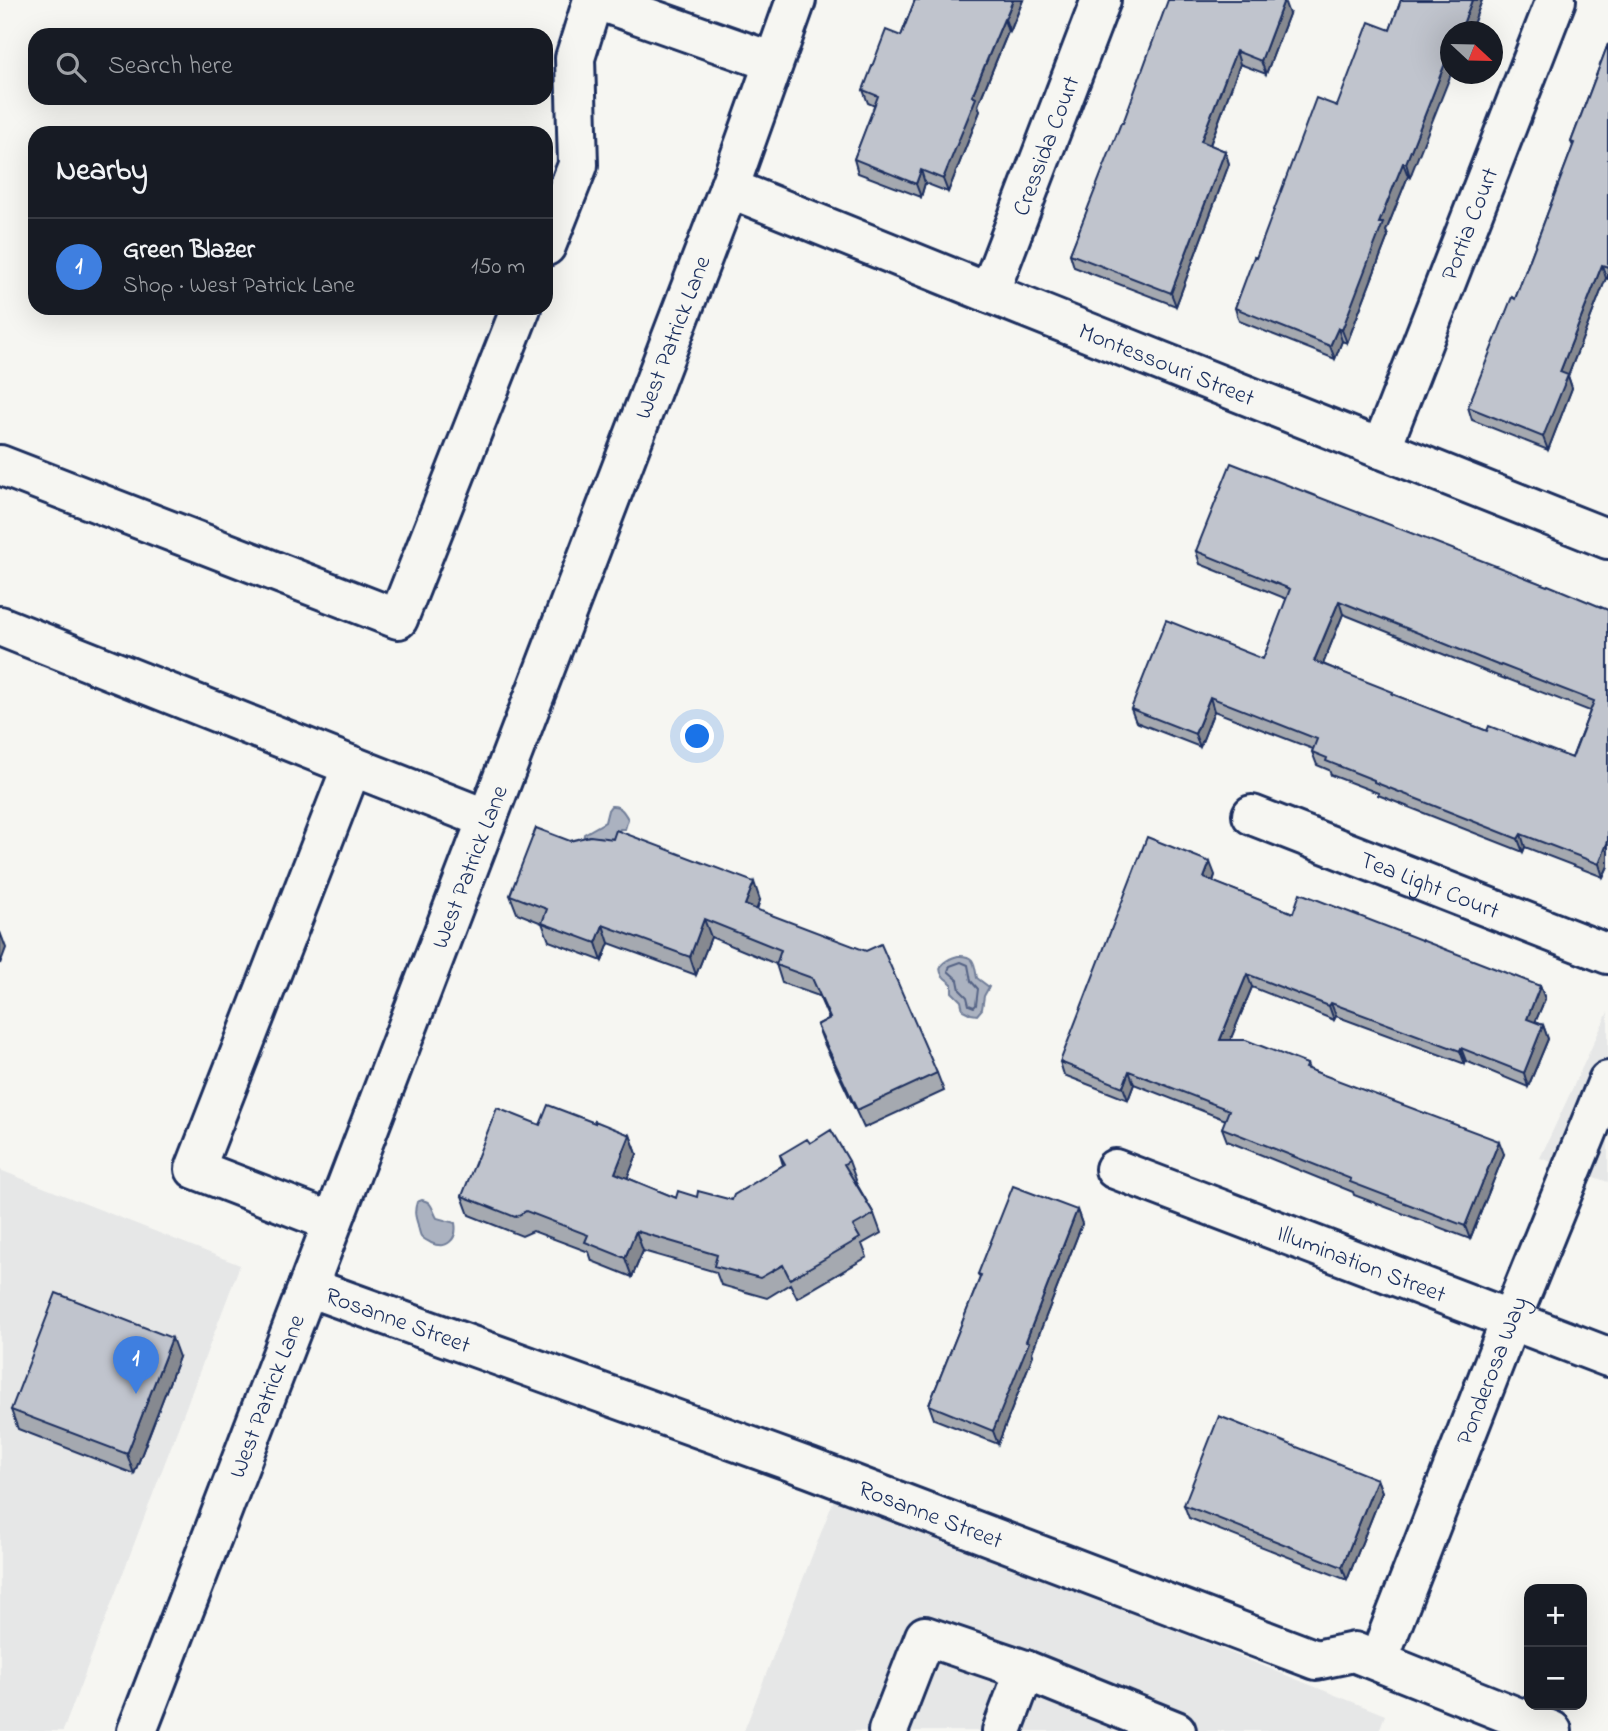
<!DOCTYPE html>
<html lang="en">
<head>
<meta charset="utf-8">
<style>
	body { margin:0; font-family:"Indie Flower",sans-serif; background:#242831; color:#f1f3f6 }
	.controls { position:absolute; right:21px; bottom:21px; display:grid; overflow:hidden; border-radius:14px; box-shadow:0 7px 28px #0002 }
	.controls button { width:63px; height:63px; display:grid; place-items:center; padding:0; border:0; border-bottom:2px solid #363941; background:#171b24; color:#f1f3f6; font:35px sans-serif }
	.compass { position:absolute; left:1440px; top:21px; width:63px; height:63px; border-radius:50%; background:#171b24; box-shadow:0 7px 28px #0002; rotate:112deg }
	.you { position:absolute; left:698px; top:737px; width:24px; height:24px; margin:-18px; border:5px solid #fff; border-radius:50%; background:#1a73e8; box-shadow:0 0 0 10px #1a73e833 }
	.badge { display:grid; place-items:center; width:46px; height:46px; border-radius:50%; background:#0b8043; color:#fff; font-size:23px; font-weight:700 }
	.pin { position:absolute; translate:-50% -58px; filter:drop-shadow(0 2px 4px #0008) }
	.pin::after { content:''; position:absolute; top:37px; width:24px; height:21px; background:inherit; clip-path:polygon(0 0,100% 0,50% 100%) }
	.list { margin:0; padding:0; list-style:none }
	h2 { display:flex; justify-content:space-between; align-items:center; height:91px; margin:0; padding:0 28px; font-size:30px }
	h2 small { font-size:23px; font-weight:400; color:#9ea1a6 }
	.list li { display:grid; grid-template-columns:46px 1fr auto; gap:21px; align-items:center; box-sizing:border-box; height:98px; padding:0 28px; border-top:2px solid #363941 }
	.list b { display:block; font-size:26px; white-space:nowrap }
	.list p { margin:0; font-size:23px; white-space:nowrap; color:#9ea1a6 }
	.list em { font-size:23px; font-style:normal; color:#9ea1a6 }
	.icon { flex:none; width:38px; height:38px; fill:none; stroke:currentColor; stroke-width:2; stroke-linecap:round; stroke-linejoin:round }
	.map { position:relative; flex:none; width:1608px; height:1731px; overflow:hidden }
	.search { position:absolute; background:#171b24; box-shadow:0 7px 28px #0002; left:28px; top:28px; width:525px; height:77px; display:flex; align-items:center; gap:18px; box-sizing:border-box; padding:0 24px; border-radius:21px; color:#9ea1a6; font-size:26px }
	.panel { position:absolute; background:#171b24; box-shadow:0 7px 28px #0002; left:28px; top:126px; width:525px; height:189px; border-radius:21px }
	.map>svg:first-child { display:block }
	.built { fill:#e6e7e7 }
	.water { fill:#abb2c0; stroke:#717e99; stroke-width:2 }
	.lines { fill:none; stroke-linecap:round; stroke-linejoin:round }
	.shore { stroke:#556385; stroke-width:2 }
	.minor-casing { stroke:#1b2f5e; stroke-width:44 }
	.minor { stroke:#f6f6f2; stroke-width:38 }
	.wall { fill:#a5a9b0; stroke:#1b2f5e; stroke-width:2; fill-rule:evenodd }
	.shaded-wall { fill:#868990; stroke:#1b2f5e; stroke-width:2 }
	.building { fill:#c0c4cd; stroke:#1b2f5e; stroke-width:2; fill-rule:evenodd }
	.labels { text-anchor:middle; stroke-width:5; stroke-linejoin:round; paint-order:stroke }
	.street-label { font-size:24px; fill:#1b2f5e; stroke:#f6f6f2 }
</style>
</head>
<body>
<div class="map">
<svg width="1608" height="1731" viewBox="0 0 1608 1731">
	<rect width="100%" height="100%" fill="#f6f6f2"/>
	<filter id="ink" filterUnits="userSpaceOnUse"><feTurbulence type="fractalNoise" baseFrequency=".0143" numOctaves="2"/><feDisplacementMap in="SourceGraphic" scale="14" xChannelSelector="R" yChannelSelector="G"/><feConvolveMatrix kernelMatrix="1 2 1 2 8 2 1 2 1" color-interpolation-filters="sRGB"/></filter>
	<g filter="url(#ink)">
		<!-- built -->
		<path class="built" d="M1608 1012V1182L1540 1158Z
			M0 1170 240 1265 63 1731H0Z
			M836 1494 1385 1715 1379 1731H744Z"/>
		<!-- water -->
		<path class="water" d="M611 806C620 805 624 812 628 819L625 829H620L614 838H611L600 848 583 842 584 834 605 822 608 810Z
			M958 956C976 955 974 965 977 978L989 987 984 996 982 1009 977 1015 971 1014 963 1010 961 1001 952 992V984C949 981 945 979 943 976 934 965 950 958 958 956Z
			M422 1200C433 1202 432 1210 437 1218L455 1223C458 1239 447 1250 431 1243 428 1241 423 1239 421 1236 420 1235 418 1226 418 1225 415 1216 414 1211 417 1202Z"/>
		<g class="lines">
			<!-- shore -->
			<path class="shore" d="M961 962 968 965 971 981 978 989 976 1005 974 1007 969 1005 967 997 960 990 958 980 948 971 950 966Z"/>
			<!-- minor casing -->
			<g class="minor-casing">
				<g id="minor">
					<path d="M597 0 773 62"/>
					<path id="s1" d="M729 188 989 293 1608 539"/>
					<path d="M546 246 578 165 575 58 593 0"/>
					<path id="s2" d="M989 293 1101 0"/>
					<path id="s3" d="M1381 449 1556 0"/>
					<path d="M0 465 398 619 521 308"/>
					<path d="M0 626 352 766 195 1169 332 1222"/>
					<path d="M352 766 487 819"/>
					<path id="s4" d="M1252 815 1608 954"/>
					<path id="s5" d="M1115 1169 1608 1357"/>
					<path id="s6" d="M308 1287 810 1468 1316 1660 1354 1652 1552 1731"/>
					<path id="s7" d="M1378 1661 1511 1319 1608 1081"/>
					<path id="s8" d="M137 1731 199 1571 729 188 796 0"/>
					<path d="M888 1731 925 1636 1025 1670"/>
					<path d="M1002 1731 1025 1670 1176 1731"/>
				</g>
			</g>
			<!-- minor -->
			<use href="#minor" class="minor"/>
		</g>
		<!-- wall -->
		<path class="wall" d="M915 0H1023L1010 32H1008L978 105 980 111 948 192 925 183 921 197 858 173 854 159 875 106 868 103 863 90 901 36Z
			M1401 0H1482L1470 32H1451L1410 177 1408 176 1386 231 1388 236 1347 343 1342 341 1335 359 1239 321 1235 308 1256 258 1337 106 1390 30Z
			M1289 14 1266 74 1240 64 1210 145 1225 151 1229 164 1176 306 1074 267 1070 254 1123 123Z
			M1608 44V279L1606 278 1568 376 1572 388 1548 450 1472 420 1468 407 1515 299 1573 146 1571 142Z
			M1196 551 1608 610V866L1603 877 1525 847 1523 852 1378 795V793L1331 775 1329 770 1317 765 1312 752 1313 749 1214 711 1200 747 1136 722 1131 709 1263 659 1287 599 1200 564ZM1343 614 1505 679V678L1590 711 1572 758 1487 731 1394 695 1323 664Z
			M570 841 760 900 757 910 937 1073 944 1091 864 1128 824 1043 817 1025 829 1019 819 996 782 983 776 964 711 937 696 975 609 943 602 961 549 941 542 923 517 913 510 895Z
			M1215 875 1213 882 1293 913 1540 986 1545 999 1535 1022 1543 1025 1548 1039 1528 1087 1466 1061 1465 1064 1336 1016 1334 1020 1252 987 1230 1040 1307 1064 1309 1069 1504 1154 1470 1239 1354 1195 1353 1192 1227 1141 1222 1128 1226 1120 1134 1084 1128 1100 1064 1075 1060 1062Z
			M595 1123 630 1135 637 1154 627 1178 676 1198 697 1197 732 1200 783 1165 780 1155 810 1143 849 1161 856 1180 855 1181 874 1214 881 1233 862 1244 867 1257 797 1298 790 1284 767 1298 721 1285 716 1272 643 1251 632 1277 592 1261 589 1252 533 1231 522 1236 469 1215 462 1196 540 1125Z
			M1077 1210 1082 1224 1032 1352 1033 1355 998 1444 934 1419 929 1405 980 1278 978 1274Z
			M179 1357 134 1474 18 1429 11 1410Z
			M1377 1479 1382 1492 1347 1580 1189 1518 1184 1505Z"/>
		<!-- shaded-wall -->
		<path class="shaded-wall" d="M1013 0H1023L1010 32 1005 19Z
			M1284 0 1289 14 1266 74 1261 61Z
			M1472 0H1482L1470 32H1463L1462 27Z
			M1004 19 1008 32 978 105 980 111 948 192 943 179 972 96Z
			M1451 48V74L1410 177 1406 163Z
			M1236 51 1240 64 1206 155 1201 141Z
			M1225 151 1229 164 1176 306 1171 293Z
			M1403 163 1408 176 1386 231 1388 236 1347 343 1342 330 1379 223Z
			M921 170 925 183 921 197 916 184Z
			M1602 265 1606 278 1568 376 1572 388 1548 450 1543 437 1560 372Z
			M1338 328 1342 341 1335 359 1330 346Z
			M1339 601 1343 614 1319 674 1314 661Z
			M1210 697 1214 711 1200 747 1195 734Z
			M1521 834 1525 847 1523 852 1518 839Z
			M1608 841V866L1603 877 1599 864Z
			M1210 862 1215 875 1209 892 1204 878Z
			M754 882 760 900 751 923 745 905Z
			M704 919 711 937 696 975 690 957Z
			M603 925 609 943 602 961 596 943Z
			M0 932 6 948 0 964Z
			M1247 974 1252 987 1225 1053 1220 1040Z
			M1540 986 1545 999 1531 1032 1527 1019Z
			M1331 1003 1336 1016 1334 1020 1329 1006Z
			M1543 1025 1548 1039 1528 1087 1524 1073Z
			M1461 1048 1466 1061 1465 1064 1460 1051Z
			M1129 1071 1134 1084 1128 1100 1123 1087Z
			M630 1135 637 1154 622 1192 615 1173Z
			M1499 1141 1504 1154 1470 1239 1465 1226Z
			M1077 1210 1082 1224 1032 1352 1033 1355 998 1444 993 1431 1026 1341Z
			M636 1231 643 1251 632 1277 625 1258Z
			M172 1338 179 1357 134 1474 127 1454Z
			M1377 1479 1382 1492 1347 1580 1342 1567Z"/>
		<!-- building -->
		<path class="building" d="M915 0H1013L1005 19H1004L972 96 976 98 943 179 921 170 916 184 854 159 878 96 863 90 886 30 901 36Z
			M1168 0H1284L1261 61 1236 51 1201 141 1225 151 1171 293 1070 254 1121 123H1123Z
			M1401 0H1472L1462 27 1459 26 1457 32H1451V48L1406 163H1403L1379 223H1383L1342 330 1338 328 1330 346 1235 308 1254 257 1256 258 1316 98 1337 106 1369 22 1390 30Z
			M1608 44V267L1602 265 1560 372 1568 375 1543 437 1468 407 1512 297 1515 299 1574 143 1571 142Z
			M1231 463 1547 586 1548 585 1608 610V841L1599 864 1521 834 1518 839 1374 782V780L1326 761 1327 758 1312 752 1317 739 1210 697 1195 734 1131 709 1166 620 1263 659 1290 589 1196 551ZM1339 601 1500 666 1501 665 1594 701 1572 758 1489 726 1487 731 1392 694 1393 692 1314 661Z
			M536 828 570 841 590 836 613 839 616 830 754 882 745 905 866 951 881 944 937 1073 857 1110 817 1025 830 1018 812 978 776 965 781 950 704 919 690 957 603 925 596 943 542 923 547 909 510 895Z
			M1147 837 1210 862 1204 878 1293 913 1300 893 1540 986 1527 1019 1543 1025 1524 1073 1461 1048 1460 1051 1331 1003 1329 1006 1247 974 1220 1040H1246L1307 1064 1305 1068 1499 1141 1465 1226 1350 1182 1351 1179 1222 1128 1229 1110 1129 1071 1123 1087 1060 1062Z
			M548 1105 595 1123V1121L630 1135 615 1173 676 1198 678 1191 697 1197 698 1191 732 1200 734 1195 785 1164 780 1155 807 1139 810 1143 831 1130 849 1161 844 1164 874 1214 853 1226 860 1238 790 1279 783 1265 760 1278 714 1266 717 1255 636 1231 625 1258 585 1242 588 1235 526 1211 515 1217 462 1196 497 1108 540 1125Z
			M1013 1186 1077 1210 1026 1341 1029 1342 993 1431 929 1405 981 1275 978 1274Z
			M56 1293 172 1338 127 1454 11 1410Z
			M1219 1416 1377 1479 1342 1567 1184 1505Z"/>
	</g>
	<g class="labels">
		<!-- street labels -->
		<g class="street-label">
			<text dy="8" stroke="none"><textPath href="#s2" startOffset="158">Cressida Court</textPath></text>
			<text dy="8" stroke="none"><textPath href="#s3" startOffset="242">Portia Court</textPath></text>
			<text dy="8" stroke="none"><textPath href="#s8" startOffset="1493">West Patrick Lane</textPath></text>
			<text dy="8" stroke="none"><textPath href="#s1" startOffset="472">Montessouri Street</textPath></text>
			<text dy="8" stroke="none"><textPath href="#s8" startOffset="926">West Patrick Lane</textPath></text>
			<text dy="8" stroke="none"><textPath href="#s4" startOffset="191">Tea Light Court</textPath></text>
			<text dy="8" stroke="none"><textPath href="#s5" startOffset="264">Illumination Street</textPath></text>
			<text dy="8" stroke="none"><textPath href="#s6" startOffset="96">Rosanne Street</textPath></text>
			<text dy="8" stroke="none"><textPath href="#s7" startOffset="312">Ponderosa Way</textPath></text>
			<text dy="8" stroke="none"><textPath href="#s8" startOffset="359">West Patrick Lane</textPath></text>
			<text dy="8" stroke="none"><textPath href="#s6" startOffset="663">Rosanne Street</textPath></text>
		</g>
	</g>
</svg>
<div class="controls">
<button>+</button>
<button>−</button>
</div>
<svg class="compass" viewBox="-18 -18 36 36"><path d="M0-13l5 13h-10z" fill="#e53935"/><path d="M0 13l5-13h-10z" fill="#9ea1a6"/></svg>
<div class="you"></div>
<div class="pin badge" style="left:136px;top:1394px;background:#3f7fe0">1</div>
<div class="search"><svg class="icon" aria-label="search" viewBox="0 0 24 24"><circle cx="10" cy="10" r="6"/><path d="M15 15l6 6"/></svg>Search here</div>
<section class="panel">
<h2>Nearby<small></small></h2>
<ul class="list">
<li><span class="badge" style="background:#3f7fe0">1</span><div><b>Green Blazer</b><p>Shop · West Patrick Lane</p></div><em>150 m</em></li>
</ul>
</section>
</div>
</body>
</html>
